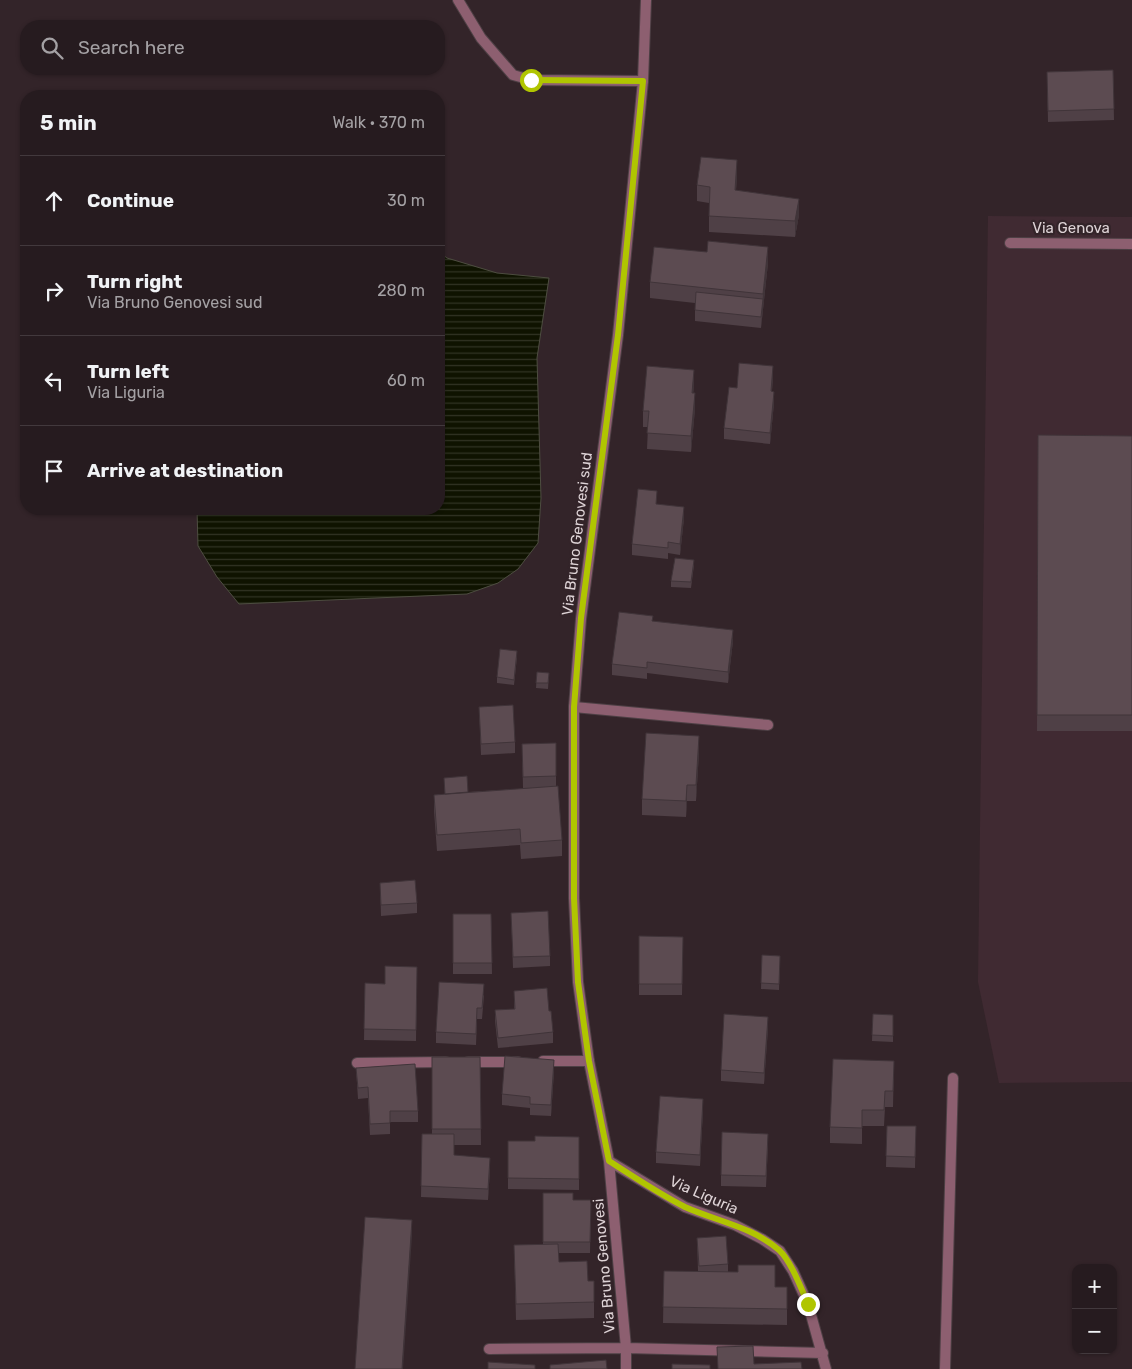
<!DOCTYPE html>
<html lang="en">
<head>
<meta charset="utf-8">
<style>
	body { margin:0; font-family:Rubik,sans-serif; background:#32282c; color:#f1f3f6 }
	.controls { position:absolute; right:15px; bottom:15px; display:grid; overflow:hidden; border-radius:10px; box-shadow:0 1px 4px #0004 }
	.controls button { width:45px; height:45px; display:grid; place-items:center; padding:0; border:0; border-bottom:1px solid #42393d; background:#261b1f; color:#f1f3f6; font:25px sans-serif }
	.stop { position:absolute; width:15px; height:15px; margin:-11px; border:4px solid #b0c500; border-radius:50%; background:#fff }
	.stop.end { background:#b0c500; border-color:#fff; box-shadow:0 1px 5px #0008 }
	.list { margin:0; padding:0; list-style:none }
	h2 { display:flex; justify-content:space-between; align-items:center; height:65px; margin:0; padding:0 20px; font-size:21px }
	h2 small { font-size:16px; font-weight:400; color:#a4a1a4 }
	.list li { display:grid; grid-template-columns:32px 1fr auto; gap:15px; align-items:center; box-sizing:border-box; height:90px; padding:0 20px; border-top:1px solid #42393d }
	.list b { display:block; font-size:19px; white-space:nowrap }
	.list p { margin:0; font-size:16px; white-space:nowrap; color:#a4a1a4 }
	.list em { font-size:16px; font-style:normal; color:#a4a1a4 }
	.icon { flex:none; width:28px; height:28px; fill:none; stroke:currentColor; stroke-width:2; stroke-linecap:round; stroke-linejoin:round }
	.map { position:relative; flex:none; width:1132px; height:1369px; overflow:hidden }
	.search { position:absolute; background:#261b1f; box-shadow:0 1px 4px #0004; left:20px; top:20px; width:425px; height:55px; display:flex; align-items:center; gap:12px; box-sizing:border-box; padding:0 18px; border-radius:20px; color:#a4a1a4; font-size:19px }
	.panel { position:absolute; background:#261b1f; box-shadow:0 1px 4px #0004; left:20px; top:90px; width:425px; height:425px; border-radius:20px }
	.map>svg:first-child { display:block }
	.built { fill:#402a32 }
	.water { fill:url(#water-rules); stroke:#4d4d40 }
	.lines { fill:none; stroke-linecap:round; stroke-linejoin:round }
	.lane-casing { stroke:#4e4045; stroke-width:12 }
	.street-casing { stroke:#4e4045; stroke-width:12 }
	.lane { stroke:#8d5f70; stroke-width:10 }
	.street { stroke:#8d5f70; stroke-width:10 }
	.wall { fill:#4f4046 }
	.shaded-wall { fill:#403439 }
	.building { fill:#5c4b51; stroke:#403439 }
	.route { stroke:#b0c500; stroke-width:6 }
	.labels { text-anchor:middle; stroke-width:4.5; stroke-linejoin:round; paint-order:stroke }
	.street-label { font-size:15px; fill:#ded3d6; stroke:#332429 }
</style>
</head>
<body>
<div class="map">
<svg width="1132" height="1369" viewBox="0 0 1132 1369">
	<defs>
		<pattern id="water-rules" width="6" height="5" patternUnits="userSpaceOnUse" patternTransform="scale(1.25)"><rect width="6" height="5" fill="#0f1300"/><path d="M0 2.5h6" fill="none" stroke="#323424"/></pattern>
	</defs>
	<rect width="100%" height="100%" fill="#332429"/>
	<!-- built -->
	<path class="built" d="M988 216 1132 217V1082L999 1083 978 982Z"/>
	<!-- water -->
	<path class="water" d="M439 252 447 258 497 273 549 278 537 358 541 498 538 543 518 569 498 583 467 594 239 604 217 577 198 546 197 509H439Z"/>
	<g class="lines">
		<!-- lane casing -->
		<g class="lane-casing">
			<path id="lane" d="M458 0 481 38 513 75 531 80 643 81
				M574 707 768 725
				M543 1061H589
				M468 1062H518
				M357 1063 446 1062"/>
		</g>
		<!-- street casing -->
		<g class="street-casing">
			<path id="street" d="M1010 243 1132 244
				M609 1161 685 1207 735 1225 762 1239 780 1251 793 1271 808 1304 826 1369
				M489 1349 626 1348 823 1353
				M626 1369V1348L609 1161 589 1061 578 982 574 898V707L581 619 618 335 643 81 646 0
				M945 1369 953 1078"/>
		</g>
		<!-- lane -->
		<use href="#lane" class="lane"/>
		<!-- street -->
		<use href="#street" class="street"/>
	</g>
	<!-- wall -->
	<path class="wall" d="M1113 70 1114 120 1048 122 1047 72Z
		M737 176 736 190 799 215 795 237 709 232V203L697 201V185Z
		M768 263 761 328 695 321V303L650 298V282Z
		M773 377 772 391 774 403 770 444 724 439V428L737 388Z
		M694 386 693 393 695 409 691 452 647 449 648 427H643V411Z
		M1038 435 1132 436V731H1037Z
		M657 504 684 518 680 555 668 553V559L632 555V544Z
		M694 565 691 588 671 587V581Z
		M653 621 733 641 728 683 647 673V679L612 675V664Z
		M517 657 514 685 497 683V677Z
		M537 672 549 673 548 689 536 688Z
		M479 707 515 742V753L481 755Z
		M556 743V786L562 840V856L521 859 520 845 437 851 434 811V795L445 794 444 778 468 792 534 788H523L522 744Z
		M699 752 696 801H687L686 817 642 815V799Z
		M380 883 417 903V913L381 916Z
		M511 913 550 956V966L513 968Z
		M453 914H491L492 974H453Z
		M639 936 683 937 682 995H639Z
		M762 955 780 956 779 990 761 989Z
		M417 967 416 1041 364 1040 365 983 385 984Z
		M514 991 549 1011 553 1032V1043L498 1048 495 1021V1010L514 1009Z
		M484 995 482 1019H477L476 1045 436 1043V1032Z
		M873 1014 893 1015V1042L872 1041Z
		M768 1028 764 1084 721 1081V1070Z
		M432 1057H480L481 1145H454V1155L490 1169 488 1200 421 1197 422 1134H432Z
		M894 1061 893 1107H885L884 1126H862V1144L830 1143V1127Z
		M356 1068 418 1111V1122H390V1134L370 1135 368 1098 358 1099Z
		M554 1071 551 1116 530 1115V1108L502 1105V1094Z
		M703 1110 700 1166 656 1163V1152Z
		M887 1126H916L915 1168 886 1167Z
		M579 1137V1190L508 1189V1141H535Z
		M768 1145 766 1187 721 1186V1175Z
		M543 1193 573 1200H591L590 1253H559V1262L594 1302V1318L516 1320 514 1245H543Z
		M697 1238 728 1264V1272L775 1287H787V1325L663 1323 664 1271H698Z"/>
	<!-- shaded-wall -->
	<path class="shaded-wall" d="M737 160V176L735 206V190Z
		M799 199V215L795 237V221Z
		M768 247V263L761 328 763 294Z
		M773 366V377L771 402V391Z
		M694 370V386L692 409V393Z
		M774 392V403L770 444V433Z
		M695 393V409L691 452V436Z
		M684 507V518L680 555V544Z
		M733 630V641L728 683V672Z
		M699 736V752L696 801V785Z
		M687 785V801L686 817V801Z
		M768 1017V1028L764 1084V1073Z
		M554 1060V1071L551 1116V1105Z
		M703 1099V1110L700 1166V1155Z
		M490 1158V1169L488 1200V1189Z
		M412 1220V1236L403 1369H402Z"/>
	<!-- building -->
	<path class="building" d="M1113 70 1114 109 1048 111 1047 72Z
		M701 157 737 160 735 190 799 199 795 221 709 216 710 187 697 185Z
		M708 241 768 247 763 294 650 282 654 247 707 252Z
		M696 292 763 299 761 317 695 310Z
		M739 363 773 366 771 391 774 392 770 433 724 428 729 387 737 388Z
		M647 366 694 370 692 393H695L691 436 647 433 649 411H643Z
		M1038 435 1132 436V715H1037Z
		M638 489 657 491 656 504 684 507 680 544 668 542V548L632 544Z
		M675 558 694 560 691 582 671 581Z
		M619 612 653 616 652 621 733 630 728 672 647 662V668L612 664Z
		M500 649 517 651 514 680 497 677Z
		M537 672 549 673 548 683H536Z
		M513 705 515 742 481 744 479 707Z
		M646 733 699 736 696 785H687L686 801 642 799Z
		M556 743V776L523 777 522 744Z
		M467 776 468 792 445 794 444 778Z
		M558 786 562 840 521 843 520 829 437 835 434 795Z
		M415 880 417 903 381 905 380 883Z
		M548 911 550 956 513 957 511 913Z
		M453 914H491L492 963H453Z
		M639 936 683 937 682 984H639Z
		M762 955 780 956 779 984 761 983Z
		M385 966 417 967 416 1030 364 1029 365 983 385 984Z
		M439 982 484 984 482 1008H477L476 1034 436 1032Z
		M547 988 549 1011H551L553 1032 498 1038 495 1010 515 1009 514 991Z
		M724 1014 768 1017 764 1073 721 1070Z
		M873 1014 893 1015V1036L872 1035Z
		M505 1056 554 1060 551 1105 530 1104V1097L502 1094Z
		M432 1057H480L481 1129H432Z
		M833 1059 894 1061 893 1091H885L884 1110H862V1128L830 1127Z
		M415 1064 418 1111H390V1123L370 1124 368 1087 358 1088 356 1068Z
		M660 1096 703 1099 700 1155 656 1152Z
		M887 1126H916L915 1157 886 1156Z
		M722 1132 768 1134 766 1176 721 1175Z
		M422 1134H454V1155L490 1158 488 1189 421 1186Z
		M535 1136 579 1137V1179L508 1178V1141H535Z
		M543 1193H573V1200H591L590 1242H543Z
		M365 1217 412 1220 402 1369H355Z
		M726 1236 728 1264 699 1266 697 1238Z
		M558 1244 559 1262 587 1261 588 1281H594V1302L516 1304 514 1245Z
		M738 1265H775V1287H787V1309L663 1307 664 1271 738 1272Z
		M753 1346 754 1364 801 1362 802 1369H718L717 1347Z
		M606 1360 607 1369H550V1365Z
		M488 1362 535 1365V1369H488Z
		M672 1364 710 1365V1369H672Z"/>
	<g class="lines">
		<!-- route -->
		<path class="route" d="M531 80 643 81 618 335 581 618 574 707V898L578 982 589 1061 609 1161C634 1177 659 1194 685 1207 716 1221 753 1227 779 1250 791 1261 801 1288 808 1304"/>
	</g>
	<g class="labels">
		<!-- street labels -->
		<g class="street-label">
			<text x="1071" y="233">Via Genova</text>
			<text transform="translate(577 534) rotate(-83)" y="5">Via Bruno Genovesi sud</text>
			<text transform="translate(704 1195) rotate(24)" y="5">Via Liguria</text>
			<text transform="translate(604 1266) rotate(-95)" y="5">Via Bruno Genovesi</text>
		</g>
	</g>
</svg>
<div class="controls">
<button>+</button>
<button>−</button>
</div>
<div class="stop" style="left:531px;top:80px"></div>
<div class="stop end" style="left:808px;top:1304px"></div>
<div class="search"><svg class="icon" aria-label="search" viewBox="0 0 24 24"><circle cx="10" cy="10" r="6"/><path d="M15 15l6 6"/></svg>Search here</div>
<section class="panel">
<h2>5 min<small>Walk · 370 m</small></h2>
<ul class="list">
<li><svg class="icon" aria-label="ahead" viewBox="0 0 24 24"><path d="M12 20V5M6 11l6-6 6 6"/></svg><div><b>Continue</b></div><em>30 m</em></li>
<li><svg class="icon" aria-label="right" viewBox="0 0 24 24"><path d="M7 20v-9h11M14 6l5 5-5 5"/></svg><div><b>Turn right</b><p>Via Bruno Genovesi sud</p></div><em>280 m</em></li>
<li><svg class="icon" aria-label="left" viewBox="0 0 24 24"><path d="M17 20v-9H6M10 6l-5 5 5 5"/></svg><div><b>Turn left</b><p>Via Liguria</p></div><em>60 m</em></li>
<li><svg class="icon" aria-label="arrive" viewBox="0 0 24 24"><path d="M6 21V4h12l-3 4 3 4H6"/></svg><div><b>Arrive at destination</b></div></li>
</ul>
</section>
</div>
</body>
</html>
